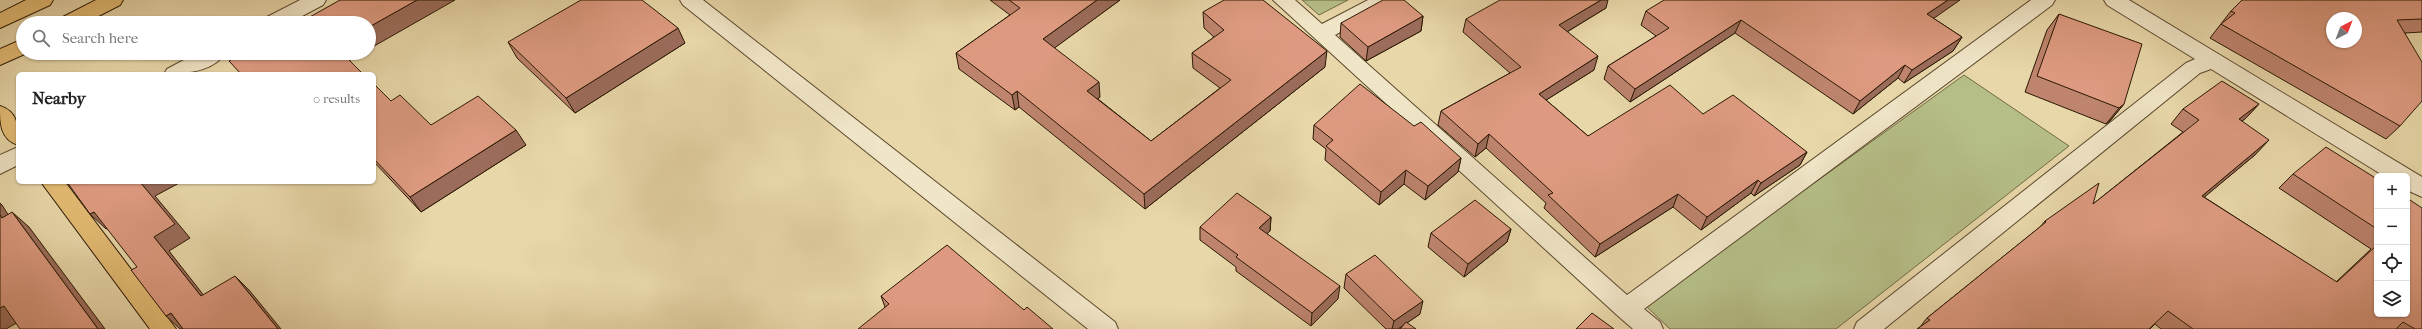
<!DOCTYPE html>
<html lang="en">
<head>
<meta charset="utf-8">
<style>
	body { margin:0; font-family:"IM FELL French Canon",serif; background:#f6f6f6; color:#222 }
	.controls { position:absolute; right:12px; bottom:12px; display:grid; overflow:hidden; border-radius:6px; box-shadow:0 1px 3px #0004 }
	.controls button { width:36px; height:36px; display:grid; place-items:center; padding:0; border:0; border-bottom:1px solid #e0e0e0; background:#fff; color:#222; font:20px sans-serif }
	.compass { position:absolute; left:2326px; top:12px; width:36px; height:36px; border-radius:50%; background:#fff; box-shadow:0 1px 3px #0004; rotate:42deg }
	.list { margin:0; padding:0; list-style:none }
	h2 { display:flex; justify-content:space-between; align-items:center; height:52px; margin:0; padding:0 16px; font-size:17px }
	h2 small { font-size:13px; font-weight:400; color:#767676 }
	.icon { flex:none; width:22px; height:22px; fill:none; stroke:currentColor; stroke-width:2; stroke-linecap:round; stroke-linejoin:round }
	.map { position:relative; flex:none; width:2422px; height:329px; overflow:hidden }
	.search { position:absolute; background:#fff; box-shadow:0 1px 3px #0004; left:16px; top:16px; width:360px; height:44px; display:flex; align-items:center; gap:10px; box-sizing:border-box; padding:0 14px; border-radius:22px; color:#767676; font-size:15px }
	.panel { position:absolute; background:#fff; box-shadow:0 1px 3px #0004; left:16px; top:72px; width:360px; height:112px; border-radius:6px }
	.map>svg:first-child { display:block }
	.green { fill:#b6be87; stroke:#706b45 }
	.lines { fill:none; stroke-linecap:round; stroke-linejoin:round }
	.minor-casing { stroke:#5a482c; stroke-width:2 }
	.major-casing { stroke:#2a1803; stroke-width:2 }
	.minor { fill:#f0e5c7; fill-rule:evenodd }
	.major { fill:#e4bc74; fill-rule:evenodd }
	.wall { fill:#be846e; stroke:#2a1803 }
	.shaded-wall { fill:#9b6c5a; stroke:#2a1803 }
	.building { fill:#dd9a80; stroke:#2a1803; fill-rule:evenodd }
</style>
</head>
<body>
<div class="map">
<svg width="2422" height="329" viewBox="0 0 2422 329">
	<rect width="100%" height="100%" fill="#e8d7a9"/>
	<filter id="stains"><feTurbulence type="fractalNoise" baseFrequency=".005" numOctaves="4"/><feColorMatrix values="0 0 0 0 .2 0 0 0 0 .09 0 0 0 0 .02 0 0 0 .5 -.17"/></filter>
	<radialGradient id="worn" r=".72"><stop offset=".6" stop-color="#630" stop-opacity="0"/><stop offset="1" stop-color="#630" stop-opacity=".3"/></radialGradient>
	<!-- green -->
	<path class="green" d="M1302 0H1348L1319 15Z
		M1964 75 2069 146 1836 329H1670L1645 305Z"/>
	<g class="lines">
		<!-- minor casing -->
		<g class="minor-casing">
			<path id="minor" d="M300 0H326L323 5 289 23H262L265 18Z
				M680 0H703L1115 322 1118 329H1088L683 5Z
				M1273 0H1295L1322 24 1368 0H1394L1391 5 1335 35 1627 295 2031 0H2055L2052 5 1644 309 1660 322 1663 329H1633L1618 316Z
				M2104 0H2129L2422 177V197L2407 190V176H2384L2211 69 2200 73 1884 329H1854L1857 322 2186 63 2195 59 2107 5Z
				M197 53H225C214 72 183 74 164 74L167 69Z
				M18 147V165L0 174V155Z"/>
		</g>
		<!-- major casing -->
		<g class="major-casing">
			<path id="major" d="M26 0H53L50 5 0 28V13Z
				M96 0H123L120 5 85 23H58L61 18Z
				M23 39V53H27L0 65V49Z
				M0 106C19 112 18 128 18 145 0 139 0 123 0 106Z
				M41 182H65L176 329H150Z"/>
		</g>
		<!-- minor -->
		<use href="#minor" class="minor"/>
		<!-- major -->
		<use href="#major" class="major"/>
	</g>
	<!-- wall -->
	<path class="wall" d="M990 0H1120L1054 48 1100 97 1098 99 1151 141 1220 88 1193 68 1192 53 1214 37 1204 28 1203 12 1325 67 1145 209 1019 107 1015 110 959 69 956 53 1010 15Z
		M2422 0V32L2405 33 2400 126 2386 139 2210 38 2231 11Z
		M1606 8 1567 32 1594 70 1546 100 1588 136 1703 114 1807 152 1800 165 1754 196 1751 193 1701 230 1673 207 1595 257 1544 208 1546 203 1486 148 1475 157 1438 125 1441 111 1510 73 1463 32 1466 19Z
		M1646 11 1933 18 1962 37 1953 51 1904 83 1898 78 1853 114 1735 33 1630 102 1604 79 1608 66 1656 36 1641 25Z
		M2059 14 2124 104 2110 121 2106 124 2025 92 2047 30Z
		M1423 16 1421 31 1366 61 1340 37 1341 23Z
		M508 42 685 43 575 113 517 58Z
		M374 84 391 101 431 125 526 145 421 212 374 162Z
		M2259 104 2246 118 2242 121 2256 154 2204 197 2336 282 2371 249 2279 188 2293 174 2377 179V314H2407L2422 329H2161L2155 324 2150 329H1917L1920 327 1927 318 2040 227 2045 221 2093 204 2183 132 2171 124 2183 109Z
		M1314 125 1414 126 1461 158 1458 172 1425 200 1404 184 1379 205 1325 160 1326 149 1313 139Z
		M1271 217 1270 231 1267 234 1338 299 1311 326 1236 271V267L1200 240V227Z
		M1511 229 1507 242 1464 277 1428 247 1431 233Z
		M1346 274 1420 314 1398 329H1386L1344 288Z
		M881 296 1024 310 885 307Z"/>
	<!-- shaded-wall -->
	<path class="shaded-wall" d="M417 0H455L369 49V27Z
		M1097 0H1120L1045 55 1043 39Z
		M1601 0H1608L1606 8 1555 39 1559 25Z
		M1948 0H1960L1920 28 1927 14Z
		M1423 16 1421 31 1366 61 1368 47Z
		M1741 20 1735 33 1630 102 1635 89Z
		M678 28 685 43 575 113 566 98Z
		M1962 37 1953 51 1904 83 1912 70Z
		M1327 51 1325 67 1145 209 1144 194Z
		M340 53H362L347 62Z
		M1598 56 1594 70 1535 107 1539 94Z
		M1905 65 1898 78 1853 114 1860 101Z
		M1099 82 1100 97 1088 106 1087 91Z
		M1017 91 1019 107 1015 110 1012 95Z
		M2124 104 2110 121 2106 124 2119 108Z
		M2259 104 2246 118 2226 133 2239 119Z
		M516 130 526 145 421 212 410 197Z
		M1489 134 1486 148 1475 157 1478 144Z
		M2269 140 2256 154 2189 210 2202 196Z
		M1807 152 1800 165 1754 196 1761 183Z
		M1461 158 1458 172 1425 200 1428 186Z
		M1406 170 1404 184 1379 205 1381 192Z
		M1758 180 1751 193 1701 230 1707 217Z
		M140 182H181L155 196 190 238 169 251 216 311 201 296 154 237Z
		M1678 194 1673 207 1595 257 1600 244Z
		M0 203 2 205 19 232 2 218 0 215Z
		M12 212 29 227 105 329H98Z
		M94 212 110 227 106 229 90 214Z
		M1271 217 1270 231 1258 242 1259 228Z
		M1511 229 1507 242 1464 277 1468 264Z
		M235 276 249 290 281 329H278Z
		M1340 286 1338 299 1311 326 1312 313Z
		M1423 301 1420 314 1398 329H1392L1394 321Z
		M4 306 22 320 6 329H0V308Z
		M171 313 183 329H180L166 316Z"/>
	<!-- building -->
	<path class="building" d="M340 0H417L369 27V23H299Z
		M581 0H642L678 28 566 98 508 42Z
		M1009 0H1097L1043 39 1099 82 1087 91 1151 141 1231 80 1192 53 1224 30 1203 12 1224 0H1263L1327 51 1144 194 1017 91 1012 95 956 53 1020 8Z
		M1383 0H1404L1423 16 1368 47 1341 23Z
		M1500 0H1601L1559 25 1598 56 1539 94 1588 136 1670 85 1703 114 1733 95 1807 152 1761 183 1758 180 1707 217 1678 194 1600 244 1548 195 1553 193 1489 134 1478 144 1441 111 1521 67 1466 19Z
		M1664 0H1948L1927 14 1962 37 1912 70 1905 65 1860 101 1741 20 1635 89 1608 66 1669 28 1646 11Z
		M2242 0H2422V19L2397 20 2422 62V101L2400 126 2221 24 2235 13 2231 11ZM2332 18H2356V42H2332Z
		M2059 14 2142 44 2124 104 2119 108 2037 76Z
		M243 53H342L363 74H241L229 61Z
		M2222 81 2259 104 2239 119 2269 140 2202 196 2337 282 2377 245V314H2407V198L2422 208V329H2415L2403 322 2396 329H2193L2168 311 2149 329H1917L1930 320 1927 318 2046 222 2045 221 2099 183 2093 204 2199 120 2183 109Z
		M374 84 391 101 400 95 431 125 478 96 516 130 410 197 374 159Z
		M1360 84 1414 126 1421 122 1461 158 1428 186 1406 170 1381 192 1326 146 1333 140 1314 125Z
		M2326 147 2377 179V229L2293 174Z
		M67 182H140L175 224 154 237 201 296 235 276 278 329H183L171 313 166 316 131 270 137 267 94 212 90 214Z
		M1237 193 1271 217 1259 228 1340 286 1312 313 1236 257 1238 255 1200 227Z
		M1475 200 1511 229 1468 264 1431 233Z
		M12 212 98 329H20L4 306 0 308V215L2 218Z
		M947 245 1024 310 1027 307 1053 329H858L889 304 881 296Z
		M1375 255 1423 301 1394 321 1346 274Z
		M1592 313 1614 329H1576Z
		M1406 322 1416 329H1400Z"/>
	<rect width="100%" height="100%" filter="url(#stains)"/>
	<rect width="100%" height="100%" fill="url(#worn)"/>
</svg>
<div class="controls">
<button>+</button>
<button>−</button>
<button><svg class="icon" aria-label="locate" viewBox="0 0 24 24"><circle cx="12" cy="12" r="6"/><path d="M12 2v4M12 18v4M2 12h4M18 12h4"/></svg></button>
<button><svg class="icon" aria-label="layers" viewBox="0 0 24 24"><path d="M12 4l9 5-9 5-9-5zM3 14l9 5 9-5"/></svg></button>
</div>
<svg class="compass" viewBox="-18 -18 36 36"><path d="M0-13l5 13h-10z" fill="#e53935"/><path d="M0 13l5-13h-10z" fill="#767676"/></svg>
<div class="search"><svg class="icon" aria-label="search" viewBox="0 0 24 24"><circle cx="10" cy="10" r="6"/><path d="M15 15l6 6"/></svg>Search here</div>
<section class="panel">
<h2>Nearby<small>0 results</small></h2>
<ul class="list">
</ul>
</section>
</div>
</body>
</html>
